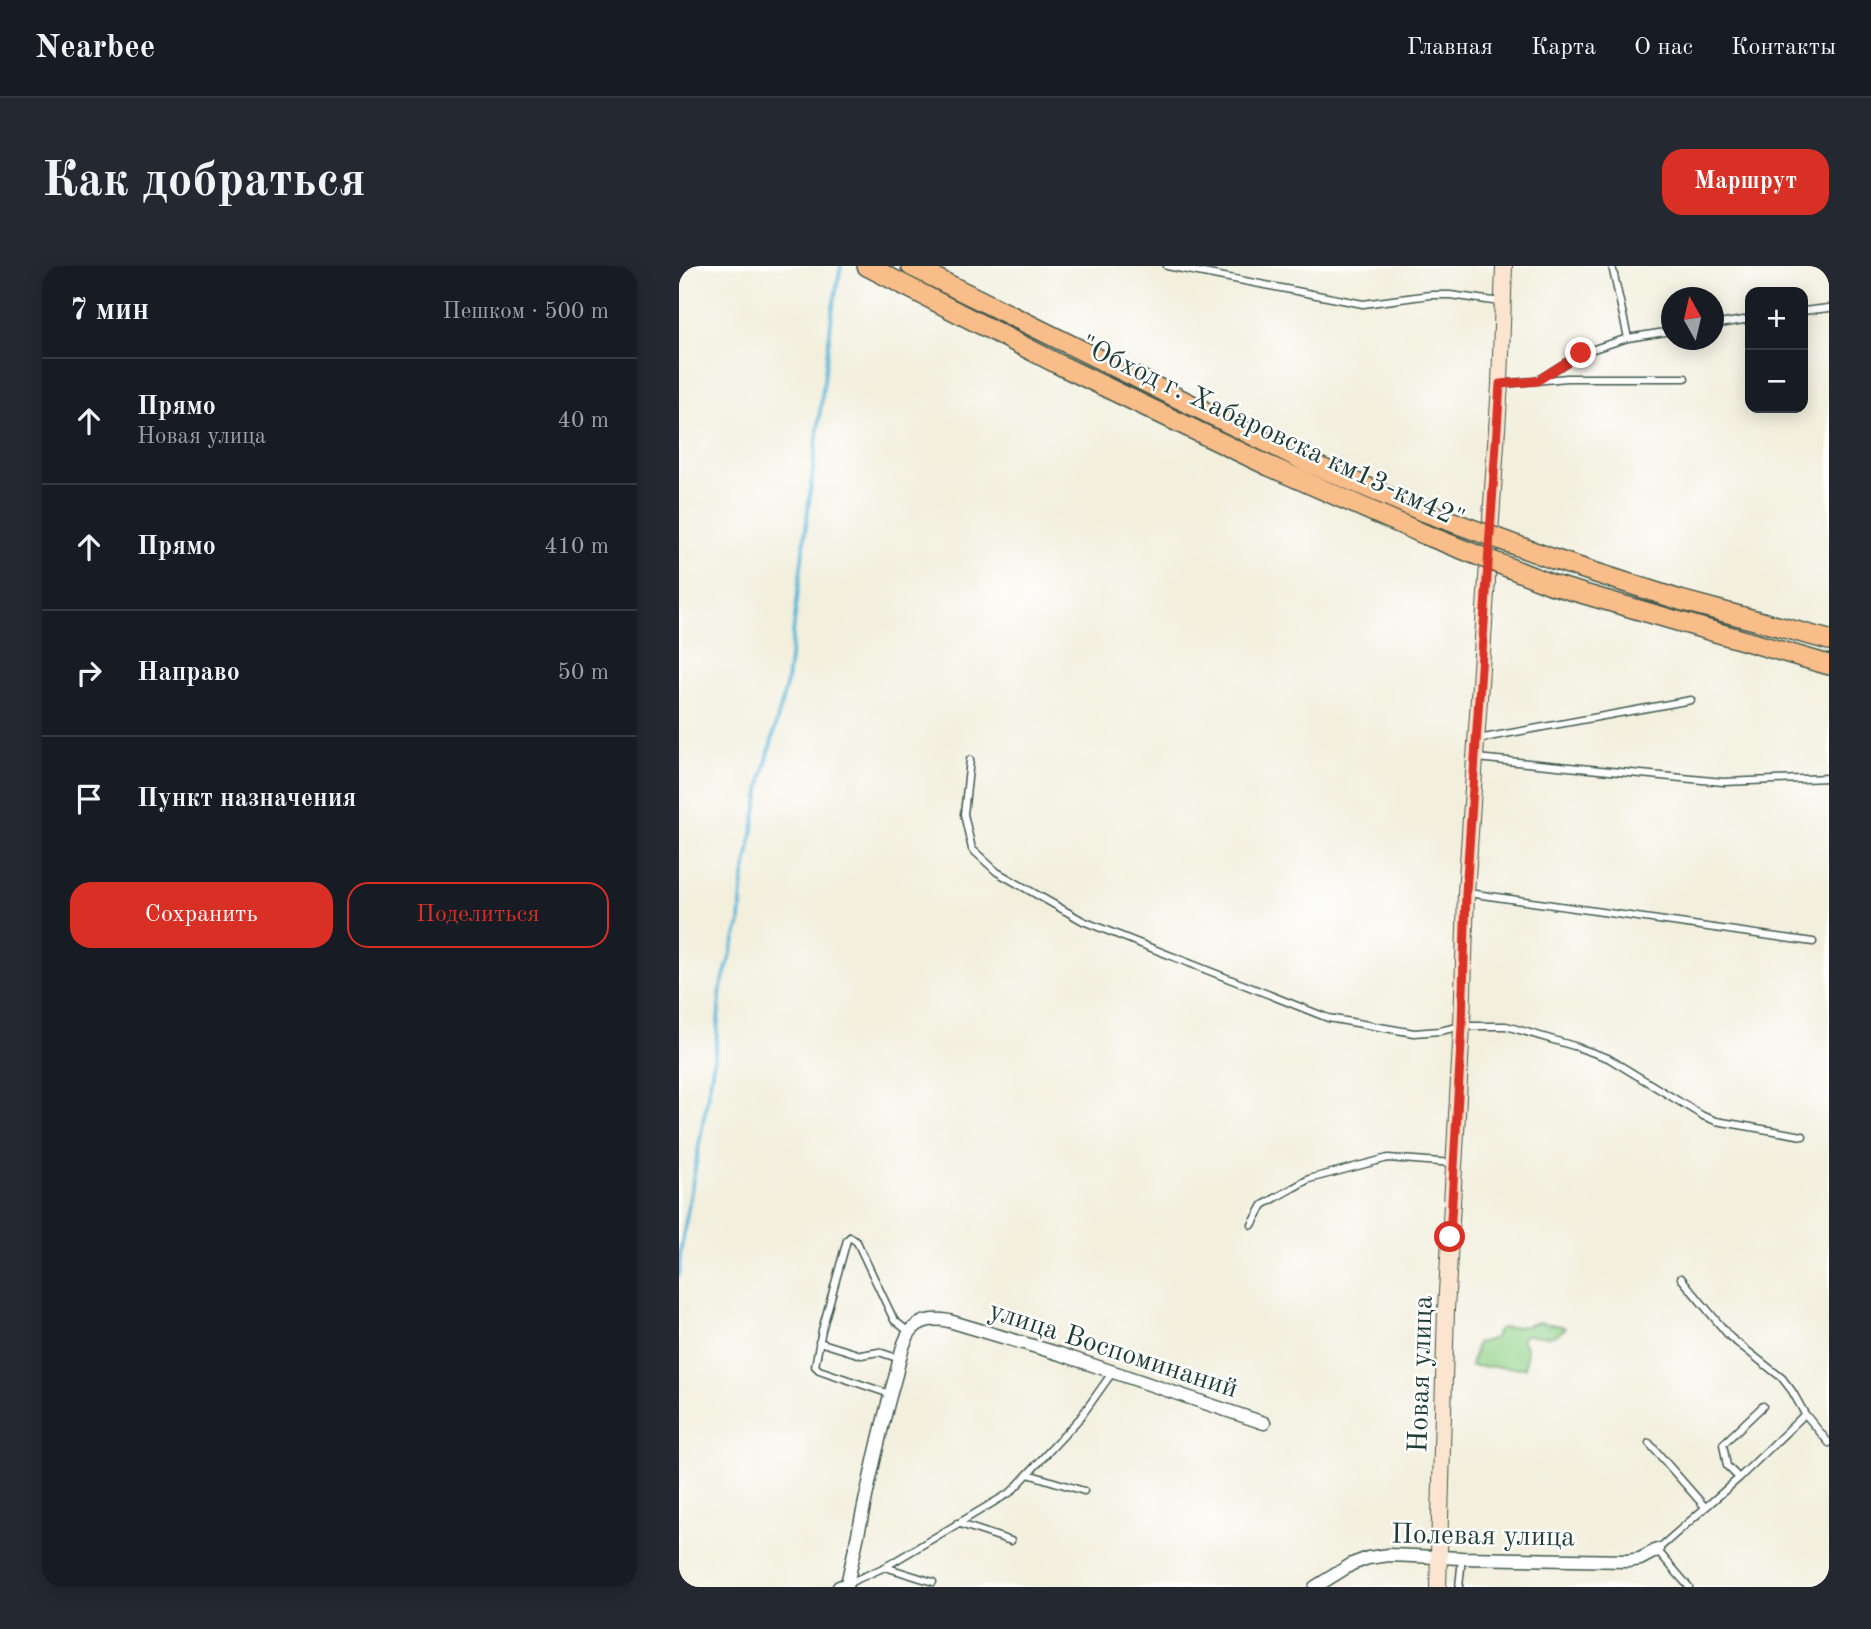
<!DOCTYPE html>
<html lang="ru">
<head>
<meta charset="utf-8">
<style>
	body { margin:0; font-family:"Old Standard TT",serif; background:#242831; color:#f1f3f6 }
	.controls { position:absolute; right:21px; top:21px; display:grid; overflow:hidden; border-radius:14px; box-shadow:0 4px 18px #0003 }
	.controls button { width:63px; height:63px; display:grid; place-items:center; padding:0; border:0; border-bottom:2px solid #363941; background:#171b24; color:#f1f3f6; font:35px sans-serif }
	.compass { position:absolute; left:982px; top:21px; width:63px; height:63px; border-radius:50%; background:#171b24; box-shadow:0 4px 18px #0003; rotate:352deg }
	.stop { position:absolute; width:21px; height:21px; margin:-16px; border:5px solid #d93025; border-radius:50%; background:#fff }
	.stop.end { background:#d93025; border-color:#fff; box-shadow:0 2px 7px #0008 }
	.list { margin:0; padding:0; list-style:none }
	h2 { display:flex; justify-content:space-between; align-items:center; height:91px; margin:0; padding:0 28px; font-size:30px }
	h2 small { font-size:23px; font-weight:400; color:#9ea1a6 }
	.list li { display:grid; grid-template-columns:46px 1fr auto; gap:21px; align-items:center; box-sizing:border-box; height:126px; padding:0 28px; border-top:2px solid #363941 }
	.list b { display:block; font-size:26px; white-space:nowrap }
	.list p { margin:0; font-size:23px; white-space:nowrap; color:#9ea1a6 }
	.list em { font-size:23px; font-style:normal; color:#9ea1a6 }
	.actions { display:flex; gap:14px; padding:21px 28px }
	.actions a { flex:1; padding:16px 0; border:2px solid #d93025; border-radius:21px; text-align:center; font-size:24px; color:#d93025 }
	.actions .main { background:#d93025; color:#fff }
	.icon { flex:none; width:38px; height:38px; fill:none; stroke:currentColor; stroke-width:2; stroke-linecap:round; stroke-linejoin:round }
	.map { position:relative; flex:none; width:1150px; height:1321px; overflow:hidden; border-radius:21px }
	header { display:flex; align-items:center; gap:42px; box-sizing:border-box; height:98px; padding:0 35px; background:#171b24; border-bottom:2px solid #363941 }
	header strong { font-size:33px }
	nav { display:flex; gap:38px; margin-inline-start:auto; font-size:24px }
	.intro { display:flex; align-items:center; justify-content:space-between; box-sizing:border-box; height:168px; padding:0 42px }
	h1 { margin:0; font-size:49px }
	.button { padding:18px 32px; border-radius:21px; background:#d93025; color:#fff; font-size:24px; font-weight:700 }
	main { display:flex; gap:42px; padding:0 42px }
	aside { flex:1; background:#171b24; border-radius:21px; box-shadow:0 4px 18px #0003 }
	.map>svg:first-child { display:block }
	.green { fill:#91d188; stroke:#58875e; stroke-width:2 }
	.lines { fill:none; stroke-linecap:round; stroke-linejoin:round }
	.stream { stroke:#5bb6d9; stroke-width:3.5 }
	.service-casing { stroke:#3f584d; stroke-width:9 }
	.minor-casing { stroke:#3f584d; stroke-width:15 }
	.secondary-casing { stroke:#3f584d; stroke-width:18 }
	.trunk-casing { stroke:#3f584d; stroke-width:22 }
	.service { stroke:#fff; stroke-width:6 }
	.minor { stroke:#fff; stroke-width:12 }
	.secondary { stroke:#fce5d0; stroke-width:16 }
	.trunk { stroke:#f8bd89; stroke-width:19 }
	.trunk-bridge-casing { stroke:#3f584d; stroke-width:22; stroke-linecap:butt }
	.trunk-bridge { stroke:#f8bd89; stroke-width:19 }
	.route { stroke:#d93025; stroke-width:9 }
	.labels { text-anchor:middle; stroke-width:5; stroke-linejoin:round; paint-order:stroke }
	.street-label { font-size:28px; fill:#1f3d34; stroke:#fff }
</style>
</head>
<body>
<header>
<strong>Nearbee</strong>
<nav><a>Главная</a><a>Карта</a><a>О нас</a><a>Контакты</a></nav>
</header>
<div class="intro"><h1>Как добраться</h1><a class="button">Маршрут</a></div>
<main>
<aside>
<h2>7 мин<small>Пешком · 500 m</small></h2>
<ul class="list">
<li><svg class="icon" aria-label="ahead" viewBox="0 0 24 24"><path d="M12 20V5M6 11l6-6 6 6"/></svg><div><b>Прямо</b><p>Новая улица</p></div><em>40 m</em></li>
<li><svg class="icon" aria-label="ahead" viewBox="0 0 24 24"><path d="M12 20V5M6 11l6-6 6 6"/></svg><div><b>Прямо</b></div><em>410 m</em></li>
<li><svg class="icon" aria-label="right" viewBox="0 0 24 24"><path d="M7 20v-9h11M14 6l5 5-5 5"/></svg><div><b>Направо</b></div><em>50 m</em></li>
<li><svg class="icon" aria-label="arrive" viewBox="0 0 24 24"><path d="M6 21V4h12l-3 4 3 4H6"/></svg><div><b>Пункт назначения</b></div></li>
</ul>
<div class="actions"><a class="main">Сохранить</a><a>Поделиться</a></div>
</aside>
<div class="map">
<svg width="1150" height="1321" viewBox="0 0 1150 1321">
	<rect width="100%" height="100%" fill="#fff"/>
	<filter id="ink" filterUnits="userSpaceOnUse"><feTurbulence type="fractalNoise" baseFrequency=".0143" numOctaves="2"/><feDisplacementMap in="SourceGraphic" scale="14" xChannelSelector="R" yChannelSelector="G"/><feConvolveMatrix kernelMatrix="1 2 1 2 8 2 1 2 1" color-interpolation-filters="sRGB"/></filter>
	<filter id="wash" filterUnits="userSpaceOnUse"><feTurbulence type="fractalNoise" baseFrequency=".00686" numOctaves="4" result="noise"/><feDisplacementMap in="SourceGraphic" scale="28" xChannelSelector="R" yChannelSelector="G"/><feGaussianBlur stdDeviation="1.57" result="paint"/><feColorMatrix in="noise" values="0 0 0 0 0 0 0 0 0 0 0 0 0 0 0 0 0 1.4 0 .05"/><feComposite in="paint" operator="in"/></filter>
	<g filter="url(#wash)">
		<rect width="100%" height="100%" fill="#f2efdd"/>
		<!-- green -->
		<path class="green" d="M859 1056 882 1060 886 1062C875 1076 861 1068 846 1069L843 1073 848 1083 846 1102 792 1100 798 1077 816 1072 818 1065 822 1062 847 1060Z"/>
		<g class="lines">
			<!-- stream -->
			<path class="stream" d="M0 1010 1 988 36 788 42 721 61 657 63 622 84 509 108 416 154 40 162 0"/>
		</g>
	</g>
	<g filter="url(#ink)">
		<g class="lines">
			<!-- service casing -->
			<g class="service-casing">
				<path id="service" d="M488 0 684 38 751 29H771L822 36
					M933 0 949 72
					M1124 45 1150 42
					M1034 59 1071 53
					M859 114 902 87 949 72 992 65
					M823 118 888 112H1006
					M799 473 1012 434
					M797 492 1044 516 1150 512
					M291 494 285 548 293 583 318 606 404 655 649 752 735 767 761 765 783 760H827L895 780 929 792 1024 850 1037 855 1124 870
					M789 627 1134 676
					M573 959 584 939 630 913 709 892 774 897
					M1002 1012 1051 1071 1103 1112 1113 1125 1126 1148 1060 1212
					M140 1076 182 1089 200 1086 221 1093
					M211 1128 140 1104 136 1100 143 1064 168 974 171 971 178 976 215 1054 230 1066
					M1126 1148 1150 1177
					M970 1177 1026 1241
					M349 1208 405 1225
					M278 1257 332 1275
					M206 1301 254 1316
					M170 1317 206 1301 332 1226 401 1152 433 1107
					M780 1321 783 1292
					M1010 1321 978 1284 1060 1212 1048 1200 1044 1178 1084 1140"/>
			</g>
			<!-- minor casing -->
			<g class="minor-casing">
				<path id="minor" d="M160 1321 168 1318C184 1249 196 1180 216 1112 220 1098 222 1079 231 1066 241 1053 255 1052 270 1055L381 1088 585 1157
					M636 1321 673 1298 689 1292 710 1289 783 1292 949 1295 961 1293 978 1284"/>
			</g>
			<!-- secondary casing -->
			<g class="secondary-casing">
				<path id="secondary" d="M759 1321 767 1044 783 760 787 627 821 118 825 0"/>
			</g>
			<!-- trunk casing -->
			<g class="trunk-casing">
				<path id="trunk" d="M188 0 379 98 590 200 747 269
					M232 0 626 195 741 244
					M877 294 1001 334 1150 374
					M874 319 1150 399"/>
			</g>
			<!-- service -->
			<use href="#service" class="service"/>
			<!-- minor -->
			<use href="#minor" class="minor"/>
			<!-- secondary -->
			<use href="#secondary" class="secondary"/>
			<!-- trunk -->
			<use href="#trunk" class="trunk"/>
			<!-- trunk-bridge casing -->
			<g class="trunk-bridge-casing">
				<path id="trunk-bridge" d="M741 244 877 294
					M747 269 874 319"/>
			</g>
			<!-- trunk-bridge -->
			<use href="#trunk-bridge" class="trunk-bridge"/>
		</g>
	</g>
	<g class="lines" filter="url(#ink)">
		<!-- route -->
		<path class="route" d="M771 971 783 760 787 627 821 118 858 115 902 87"/>
	</g>
	<g class="labels">
		<!-- street labels -->
		<g class="street-label">
			<text transform="translate(594 165) rotate(25)" y="10">"Обход г. Хабаровска км13-км42"</text>
			<text transform="translate(435 1082) rotate(18)" y="10">улица Воспоминаний</text>
			<text transform="translate(740 1108) rotate(-88)" y="10">Новая улица</text>
			<text transform="translate(804 1268) rotate(1)" y="10">Полевая улица</text>
		</g>
	</g>
</svg>
<div class="controls">
<button>+</button>
<button>−</button>
</div>
<svg class="compass" viewBox="-18 -18 36 36"><path d="M0-13l5 13h-10z" fill="#e53935"/><path d="M0 13l5-13h-10z" fill="#9ea1a6"/></svg>
<div class="stop" style="left:771px;top:971px"></div>
<div class="stop end" style="left:902px;top:87px"></div>
</div>
</main>
</body>
</html>
